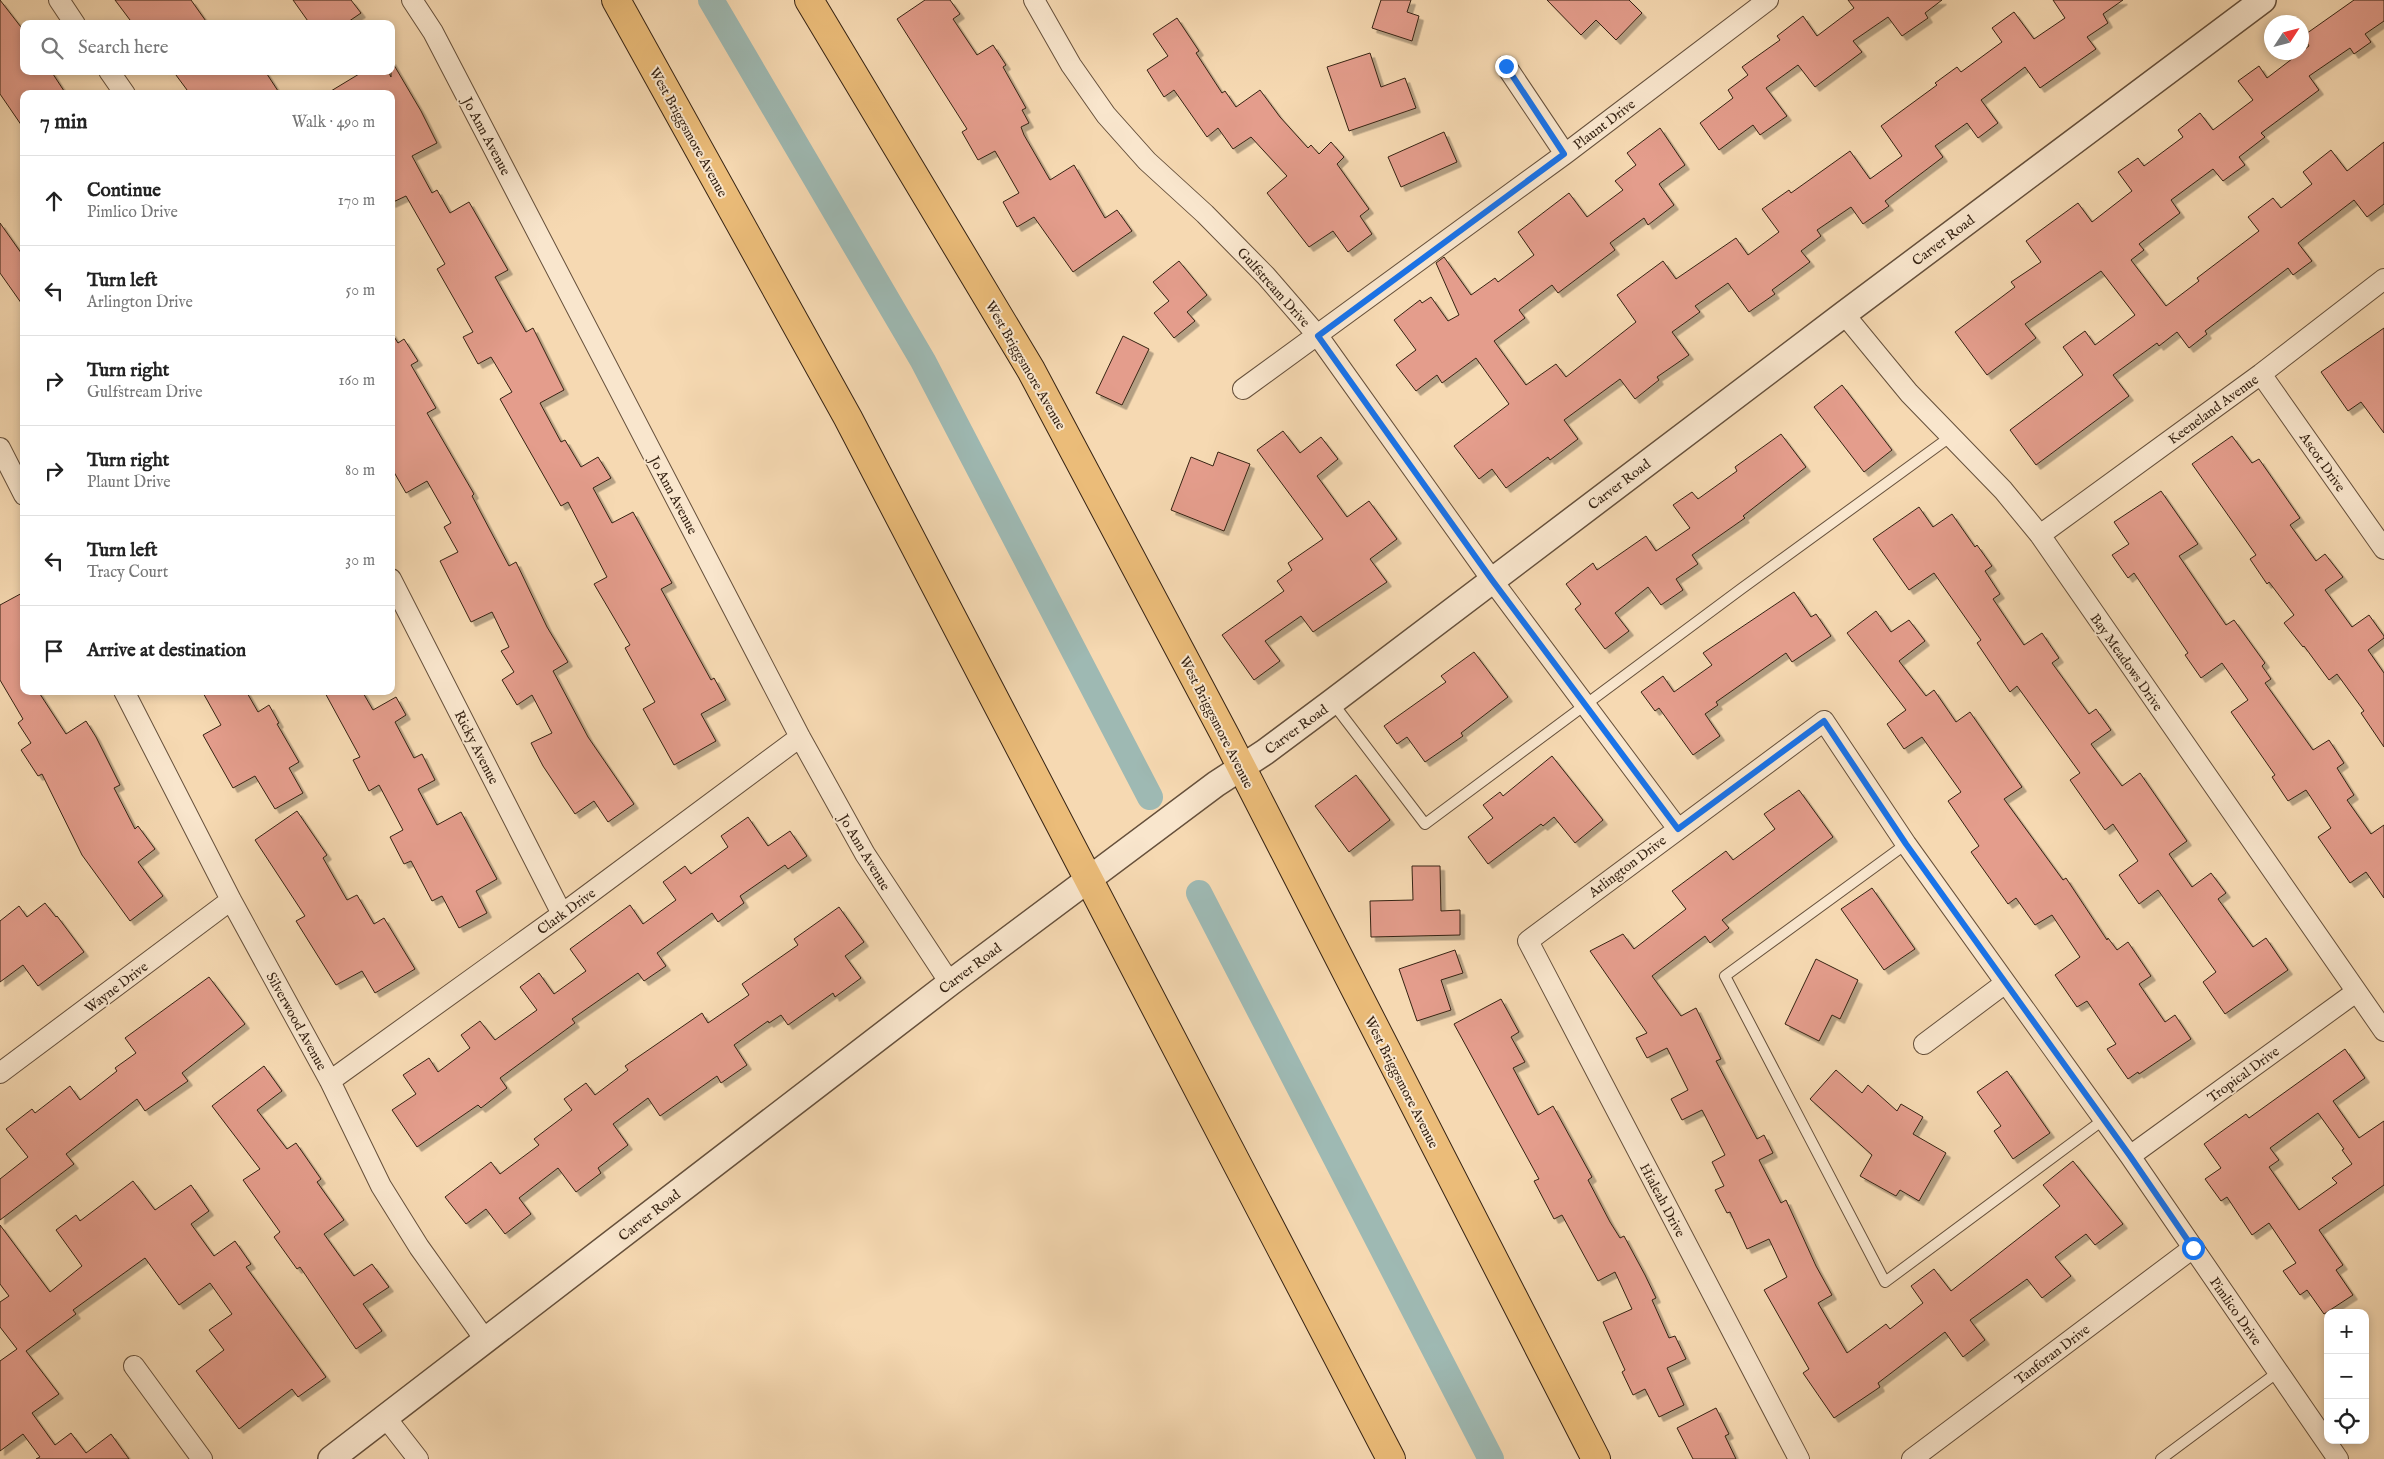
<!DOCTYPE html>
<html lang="en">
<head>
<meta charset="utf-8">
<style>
	body { margin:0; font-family:"IM FELL English",serif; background:#f6f6f6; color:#222 }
	.controls { position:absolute; right:15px; bottom:15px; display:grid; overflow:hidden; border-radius:10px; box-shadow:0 2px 8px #0003 }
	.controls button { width:45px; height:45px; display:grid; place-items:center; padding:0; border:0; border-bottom:1px solid #e0e0e0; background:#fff; color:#222; font:25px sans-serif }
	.compass { position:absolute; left:2264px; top:15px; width:45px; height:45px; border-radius:50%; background:#fff; box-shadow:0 2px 8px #0003; rotate:54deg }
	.stop { position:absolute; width:15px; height:15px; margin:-11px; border:4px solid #1a73e8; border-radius:50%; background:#fff }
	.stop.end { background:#1a73e8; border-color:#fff; box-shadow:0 1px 5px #0008 }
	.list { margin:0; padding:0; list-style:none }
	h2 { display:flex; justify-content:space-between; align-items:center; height:65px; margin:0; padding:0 20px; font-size:21px }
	h2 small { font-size:16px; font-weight:400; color:#767676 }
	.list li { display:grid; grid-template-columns:32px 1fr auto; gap:15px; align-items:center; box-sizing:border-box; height:90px; padding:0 20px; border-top:1px solid #e0e0e0 }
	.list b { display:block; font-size:19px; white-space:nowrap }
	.list p { margin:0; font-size:16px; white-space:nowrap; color:#767676 }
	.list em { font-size:16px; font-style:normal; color:#767676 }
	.icon { flex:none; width:28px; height:28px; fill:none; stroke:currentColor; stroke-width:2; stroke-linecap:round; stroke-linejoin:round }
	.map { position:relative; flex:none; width:2384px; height:1459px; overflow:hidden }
	.search { position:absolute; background:#fff; box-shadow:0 2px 8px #0003; left:20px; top:20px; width:375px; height:55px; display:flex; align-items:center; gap:12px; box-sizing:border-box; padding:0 18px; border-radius:10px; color:#767676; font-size:19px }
	.panel { position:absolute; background:#fff; box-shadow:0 2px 8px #0003; left:20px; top:90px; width:375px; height:605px; border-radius:10px }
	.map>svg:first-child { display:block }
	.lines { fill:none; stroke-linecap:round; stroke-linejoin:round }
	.canal { stroke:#9eb9b3; stroke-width:26 }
	.building { fill:#e49d8c; stroke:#362313; fill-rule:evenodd; filter:url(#shadow) }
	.service-casing { stroke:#66503b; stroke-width:12 }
	.minor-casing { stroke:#66503b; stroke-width:22 }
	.tertiary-casing { stroke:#66503b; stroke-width:28 }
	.primary-casing { stroke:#362313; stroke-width:30 }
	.service { stroke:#f9e6cd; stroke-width:10 }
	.minor { stroke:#f9e6cd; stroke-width:20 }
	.tertiary { stroke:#f9e6cd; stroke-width:25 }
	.primary { stroke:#ebbc79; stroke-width:28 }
	.route { stroke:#1a73e8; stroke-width:6 }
	.labels { text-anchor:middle; stroke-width:4; stroke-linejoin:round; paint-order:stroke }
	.street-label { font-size:14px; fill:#362313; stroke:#f9e6cd }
</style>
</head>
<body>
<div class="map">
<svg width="2384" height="1459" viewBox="0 0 2384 1459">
	<defs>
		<filter id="shadow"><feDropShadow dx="4.5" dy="4.5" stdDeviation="0" flood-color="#0004"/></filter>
	</defs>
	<rect width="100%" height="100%" fill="#f6d9b2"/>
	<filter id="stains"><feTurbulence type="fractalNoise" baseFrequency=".004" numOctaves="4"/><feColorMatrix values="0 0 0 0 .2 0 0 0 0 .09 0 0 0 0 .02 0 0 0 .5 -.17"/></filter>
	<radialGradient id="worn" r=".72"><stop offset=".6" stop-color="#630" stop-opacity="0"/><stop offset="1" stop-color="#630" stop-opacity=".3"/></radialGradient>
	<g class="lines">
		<!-- canal -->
		<path class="canal" d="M711 0 923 361 1150 797
			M1199 893 1491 1459"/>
	</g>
	<!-- building -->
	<path class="building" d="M0 0 24 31V71H51L66 94H24V129L0 94Z
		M115 0H191L208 24H133Z
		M293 0H351L361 13 345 24H310Z
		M925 0H950L960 14 953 19 977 55 993 45 1006 65 1003 67 1026 108 1022 110 1029 123 1021 127 1024 135 1050 180 1074 165 1105 218 1117 210 1132 231 1073 272 1034 217 1017 227 1003 202 1019 193 995 151 978 160 962 132 967 129 897 19Z
		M1381 0H1411L1407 12 1419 16 1412 41 1372 28Z
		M1547 0H1629L1642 13 1616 40 1596 20 1581 35Z
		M1848 0H1942L1925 13 1928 18 1902 36 1888 17 1853 41 1862 52 1815 87 1798 65 1766 88 1787 116 1760 135 1753 125 1719 150 1700 123 1733 98 1728 90 1748 75 1742 67 1780 40 1777 36 1803 16 1817 36 1854 8Z
		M2053 0H2123L2103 14 2108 23 2087 37 2096 49 2040 88 2025 67 1981 100 1998 123 1978 138 1967 123 1935 146 1943 157 1885 201 1889 206 1863 224 1851 207 1817 230 1821 236 1801 251 1810 262 1772 290 1775 294 1749 312 1728 283 1695 306 1700 312 1672 332 1689 355 1657 377 1659 380 1635 399 1620 379 1564 420 1578 439 1550 460 1548 457 1506 488 1492 469 1479 479 1454 446 1509 404 1476 358 1442 383 1437 375 1416 391 1396 365 1416 350 1394 320 1420 300 1422 303 1431 297 1448 321 1459 315 1436 263 1444 257 1471 295 1495 278 1498 282 1534 255 1518 232 1569 193 1587 217 1623 190 1615 181 1636 165 1627 153 1660 128 1685 165 1659 184 1674 205 1648 225 1644 218 1610 243 1615 250 1558 293 1552 285 1519 310 1525 318 1494 341 1526 385 1556 364 1566 377 1636 322 1617 295 1663 261 1676 279 1736 238 1748 255 1779 232 1762 209 1789 190 1791 193 1850 151 1870 179 1902 156 1881 126 1937 85 1935 83 1957 67 1961 72 2002 42 1992 28 2014 12 2034 39 2065 18Z
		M2354 0H2384V21L2365 34 2371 42 2354 54 2350 48 2309 76 2319 90 2261 133 2265 137 2239 157 2245 165 2223 181 2213 169 2171 200 2180 213 2139 244 2144 250 2131 260 2166 306 2199 281 2197 278 2259 231 2248 217 2273 198 2281 208 2312 184 2303 172 2331 150 2347 171 2384 142V204L2367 217 2354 200 2298 243 2312 261 2293 275 2288 268 2205 331 2207 334 2189 348 2177 332 2159 346 2157 343 2113 375 2129 396 2036 465 2010 430 2083 375 2063 347 2085 331 2095 345 2135 315 2101 271 2025 324 2036 338 1987 375 1955 332 2015 287 2011 282 2041 262 2026 241 2078 203 2092 222 2132 191 2118 172 2138 158 2144 166 2183 137 2178 130 2200 113 2213 130 2253 100 2238 81 2259 66 2267 78 2309 46 2303 36Z
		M1177 18 1199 51 1196 53 1222 93 1225 91 1236 107 1260 90 1280 117 1308 148 1311 145 1319 154 1331 142 1344 157 1337 164 1369 209 1360 216 1372 234 1348 252 1333 231 1309 247 1267 193 1287 176 1251 137 1233 149 1218 128 1207 137 1174 90 1164 97 1147 70 1168 56 1153 34Z
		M1370 53 1381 87 1405 78 1416 108 1349 131 1327 67Z
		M391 60 421 111 437 143 412 156 432 193 437 190 450 213 469 202 508 270 495 277 526 332 533 328 564 390 540 403 561 442 565 440 581 467 598 457 611 478 593 488 612 523 633 512 672 583 661 589 711 680 714 678 726 700 701 714 716 741 674 765 643 709 655 702 625 648 630 645 594 584 607 577 568 502 561 506 500 399 512 392 491 357 478 364 463 337 473 332 437 269 445 264 406 196 391 203V94H326L364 71H388L391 77Z
		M173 71H265L280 94H190Z
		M1444 132 1457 162 1401 187 1388 157Z
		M0 223 24 257V307L0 273Z
		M1179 261 1207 295 1187 312 1195 321 1174 338 1154 313 1169 301 1153 282Z
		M2384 328V433L2361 402 2348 411 2321 372Z
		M391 332 398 343 404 339 418 361 411 365 436 408 427 413 474 494 472 496 509 566 516 562 547 627 568 662 553 671 588 737 634 804 608 822 594 801 575 814 543 766 531 743 552 733 532 695 517 705 502 680 514 672 501 651 509 647 492 612 471 622 440 561 458 552 444 527 451 523 427 481 406 493 391 467Z
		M1123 336 1149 349 1122 405 1096 393Z
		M1842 385 1892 450 1864 472 1814 407Z
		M1283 431 1300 453 1321 437 1338 459 1317 476 1347 517 1369 501 1397 539 1370 559 1387 582 1313 632 1301 616 1265 641 1280 661 1254 680 1222 635 1284 591 1277 581 1292 570 1288 563 1323 539 1257 450Z
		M1781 434 1806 467 1743 516 1745 518 1692 555 1698 564 1676 579 1683 590 1661 605 1648 587 1615 613 1629 631 1605 649 1575 609 1581 604 1566 584 1593 563 1597 570 1646 536 1656 551 1690 528 1673 505 1692 492 1698 499 1737 471 1735 467Z
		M2232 436 2252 463 2259 459 2300 518 2290 525 2316 561 2325 554 2343 577 2325 590 2352 627 2369 615 2384 636V638L2368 650 2384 673V747L2361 713 2364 711 2337 674 2329 680 2304 646 2303 647 2284 623 2294 615 2269 582 2267 584 2250 559 2256 555 2192 464Z
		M1218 452 1250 464 1224 531 1171 510 1191 457 1213 466Z
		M2161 491 2198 544 2179 556 2226 625 2234 620 2265 663 2262 666 2271 679 2265 683 2313 750 2329 740 2344 763 2337 768 2354 795 2347 800 2371 834 2384 825V898L2366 872 2350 883 2318 837 2331 828 2306 790 2288 801 2272 777 2275 775 2231 712 2248 700 2222 663 2201 678 2185 655 2188 653 2134 573 2128 578 2112 555 2129 544 2114 522Z
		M1919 507 1933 527 1952 514 1975 547 1977 545 1992 566 1985 571 2000 594 1993 599 2024 645 2042 633 2059 658 2052 663 2089 714 2096 709 2111 730 2091 744 2122 786 2140 773 2187 841 2169 854 2192 887 2211 873 2226 893 2218 899 2253 947 2266 938 2288 970 2225 1014 2203 982 2216 972 2158 890 2139 904 2119 875 2138 861 2113 824 2105 830 2070 780 2080 773 2017 686 2010 692 1977 643 1981 640 1934 573 1909 590 1873 539Z
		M24 592V691H38L66 734 86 721 96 737 120 785 114 788 135 829 138 826 155 849 138 862 163 896 130 921 82 855 42 774 38 776 21 750 31 743 18 723 23 719 0 680V605Z
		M1794 592 1811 617 1816 614 1831 636 1792 662 1786 653 1716 702 1718 705 1705 714 1720 736 1693 755 1659 708 1655 711 1641 692 1663 676 1674 692 1712 665 1703 653Z
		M1876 611 1891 632 1909 620 1925 641 1899 661 1926 696 1934 690 1956 722 1970 712 2022 787 2004 799 2063 880 2066 878 2107 940 2108 938 2117 950 2128 942 2151 976 2139 984 2165 1022 2175 1015 2191 1039 2139 1074 2138 1072 2128 1079 2107 1049 2116 1044 2087 1001 2077 1007 2055 975 2080 957 2052 915 2035 925 2016 898 2008 904 1971 852 1979 846 1948 801 1961 792 1922 737 1904 749 1887 724 1906 710 1847 633Z
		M1474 652 1508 697 1461 733 1463 736 1425 762 1407 737 1397 744 1384 726 1446 682 1441 676Z
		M202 691H246L258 712 269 705 279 723 277 724 299 762 289 768 303 793 275 809 255 776 233 788 203 735 221 725Z
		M324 691H362L373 710 396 697 406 715 395 722 414 758 422 754 435 780 418 789 437 825 461 812 497 879 476 891 487 913 459 928 442 896 432 901 411 861 404 864 390 837 403 830 379 785 369 791 353 760 360 757Z
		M1552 756 1603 820 1575 843 1554 817 1543 826 1541 824 1488 864 1468 837 1493 818 1483 805 1500 792 1503 796Z
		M1356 775 1390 820 1349 852 1315 806Z
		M1799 790 1833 837 1722 920 1729 928 1710 943 1705 936 1652 976 1681 1016 1696 1008 1721 1059 1716 1061 1757 1139 1764 1135 1773 1153 1759 1160 1781 1203 1786 1200 1816 1266 1832 1295 1818 1303 1847 1353 1886 1324 1890 1329 1923 1303 1911 1286 1934 1269 1951 1291 2060 1206 2043 1185 2073 1161 2123 1224 2095 1245 2086 1234 2055 1257 2071 1276 2042 1298 2027 1279 1970 1320 1985 1340 1963 1357 1945 1332 1878 1383 1880 1387 1834 1418 1803 1373 1809 1369 1764 1290 1787 1277 1769 1239 1747 1249 1730 1212 1727 1213 1715 1190 1724 1186 1712 1162 1725 1155 1702 1110 1682 1120 1671 1099 1688 1090 1667 1048 1647 1058 1636 1038 1647 1033 1590 951 1623 934 1634 949 1686 909 1672 891 1726 851 1733 860 1775 829 1764 814Z
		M297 811 327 855 323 858 347 900 357 895 374 924 384 918 415 969 375 993 362 971 336 985 296 921 305 916 255 840Z
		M748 817 768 846 790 831 807 856 788 869 785 865 740 896 744 903 718 922 712 913 657 953 666 966 644 981 638 973 572 1019 575 1023 500 1078 507 1088 481 1108 478 1105 417 1147 392 1110 416 1094 403 1075 429 1058 438 1072 470 1048 461 1035 480 1021 495 1040 537 1010 520 987 539 973 554 994 586 971 570 949 630 905 643 924 676 900 663 882 685 866 691 874 728 847 721 836Z
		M1412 866H1440L1441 911 1460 910V935L1371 937 1370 901 1413 900Z
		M1872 888 1915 949 1884 970 1841 909Z
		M45 903 56 917 57 916 84 952 38 986 23 965 0 982V921L19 906 27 917Z
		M839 907 864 942 845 956 861 978 835 997 833 993 788 1025 781 1015 769 1023 768 1021 734 1045 747 1065 721 1083 717 1076 660 1116 648 1098 613 1124 628 1145 598 1168 601 1173 576 1192 558 1168 519 1198 531 1214 505 1234 486 1209 466 1224 445 1197 491 1162 500 1174 539 1145 534 1139 572 1110 564 1099 586 1083 595 1095 628 1070 625 1066 702 1013 708 1023 749 995 742 984 798 945 794 939Z
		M1455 950 1463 973 1441 980 1451 1010 1417 1021 1399 969Z
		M1816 959 1858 980 1840 1019 1832 1015 1819 1041 1785 1024Z
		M209 977 245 1024 182 1073 188 1081 145 1111 137 1099 66 1154 74 1164 0 1220V1179L28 1157 6 1129 32 1109 35 1113 70 1086 80 1100 117 1071 115 1068 136 1053 125 1038Z
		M1501 999 1519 1032 1511 1037 1525 1062 1513 1068 1538 1115 1553 1106 1592 1177 1588 1180 1610 1222 1620 1238 1624 1236 1645 1275 1656 1298 1652 1300 1669 1338 1675 1336 1686 1359 1667 1368 1684 1405 1659 1417 1645 1389 1633 1395 1622 1372 1625 1370 1603 1322 1632 1309 1615 1272 1598 1281 1562 1215 1554 1219 1534 1181 1539 1179 1454 1024Z
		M2345 1049 2365 1078 2333 1101 2359 1138 2384 1121V1185L2319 1230 2343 1265 2336 1270 2353 1295 2324 1314 2307 1290 2300 1295 2283 1271 2296 1263 2269 1223 2252 1235 2227 1197 2221 1201 2205 1179 2221 1168 2204 1144 2246 1114 2249 1118ZM2318 1113 2344 1149 2342 1150 2352 1164 2332 1178 2337 1183 2299 1210 2269 1167 2279 1160 2270 1148Z
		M264 1066 282 1091 257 1110 287 1149 296 1143 321 1179 317 1182 344 1220 324 1234 354 1276 372 1264 389 1287 363 1304 382 1331 356 1349 300 1267 297 1269 274 1237 280 1232 243 1180 260 1169 212 1106Z
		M1836 1070 1862 1093 1868 1085 1897 1111 1901 1104 1923 1117 1913 1134 1946 1153 1919 1201 1900 1190 1896 1196 1860 1176 1872 1155 1810 1099Z
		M2007 1071 2050 1133 2013 1159 1994 1131 2001 1126 1977 1092Z
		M133 1181 155 1210 191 1185 209 1211 191 1224 214 1256 235 1241 251 1264 246 1267 326 1377 298 1397 292 1389 239 1429 196 1371 224 1350 209 1330 232 1314 210 1283 179 1305 145 1258 73 1310 76 1314 26 1351 59 1394 32 1413 55 1445 71 1433 86 1453 111 1434 129 1459H36L40 1457 23 1434 0 1451V1361L17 1349 0 1327V1302L9 1296 0 1284V1225L50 1292 82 1266 56 1230 76 1215 80 1221Z
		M1716 1408 1729 1434 1725 1436 1736 1459H1693L1677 1428Z"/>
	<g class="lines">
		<!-- service casing -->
		<g class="service-casing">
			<path id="service" d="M1332 702 1425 824 1741 589 1950 437
				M1906 844 1725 976 1885 1282 2103 1120
				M2161 1459 2278 1372"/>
		</g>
		<!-- minor casing -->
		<g class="minor-casing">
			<path id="minor" d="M59 0 75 24
				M412 0 433 32 800 737 865 854 950 983
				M1034 0 1071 65 1106 115 1147 161 1205 214 1266 276 1318 336 1492 580 1678 829
				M1506 66 1565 154
				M109 71 125 94
				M1844 314 1909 393 2003 490 2040 535 2384 1031
				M2261 374 2384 549
				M1243 389 1565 154 1768 0
				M0 448 24 495
				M2040 535 2261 374 2384 279
				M391 579 562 914
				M124 691 231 900 330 1081 381 1186 419 1247 486 1341
				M1924 1044 2004 984
				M0 1073 231 900
				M330 1081 562 914 800 737
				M2130 1156 2356 992
				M134 1366 202 1459
				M386 1418 418 1459
				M1799 1459 1528 941 1824 721 1906 844 2130 1156 2338 1459
				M1912 1459 2193 1248"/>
		</g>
		<!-- tertiary casing -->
		<g class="tertiary-casing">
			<path id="tertiary" d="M331 1459 950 983 1216 784 1265 752 1332 702 1844 314 2263 0"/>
		</g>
		<!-- primary casing -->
		<g class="primary-casing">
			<path id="primary" d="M616 0 848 418 1391 1459
				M809 0 1031 370 1226 737 1596 1459"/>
		</g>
		<!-- service -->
		<use href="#service" class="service"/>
		<!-- minor -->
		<use href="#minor" class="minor"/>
		<!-- tertiary -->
		<use href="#tertiary" class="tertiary"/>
		<!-- primary -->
		<use href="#primary" class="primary"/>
	</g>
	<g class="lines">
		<!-- route -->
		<path class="route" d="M1506 66 1564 154 1318 336 1492 580 1678 829 1824 721 1906 844 2130 1156 2193 1248"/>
	</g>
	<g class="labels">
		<!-- street labels -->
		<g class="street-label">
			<text transform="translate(1604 124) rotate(-37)" y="5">Plaunt Drive</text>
			<text transform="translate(689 132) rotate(61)" y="5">West Briggsmore Avenue</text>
			<text transform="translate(487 136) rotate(62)" y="5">Jo Ann Avenue</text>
			<text transform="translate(1943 240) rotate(-37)" y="5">Carver Road</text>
			<text transform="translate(1274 287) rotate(48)" y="5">Gulfstream Drive</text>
			<text transform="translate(1026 365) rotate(60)" y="5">West Briggsmore Avenue</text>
			<text transform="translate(2213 409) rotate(-36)" y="5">Keeneland Avenue</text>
			<text transform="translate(2323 462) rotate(55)" y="5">Ascot Drive</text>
			<text transform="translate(1619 484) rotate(-37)" y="5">Carver Road</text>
			<text transform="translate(674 495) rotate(62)" y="5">Jo Ann Avenue</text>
			<text transform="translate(2127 662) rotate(55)" y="5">Bay Meadows Drive</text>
			<text transform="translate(1217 722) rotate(63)" y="5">West Briggsmore Avenue</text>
			<text transform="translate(1296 729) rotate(-36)" y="5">Carver Road</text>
			<text transform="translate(477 747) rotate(63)" y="5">Ricky Avenue</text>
			<text transform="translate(865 852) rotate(59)" y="5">Jo Ann Avenue</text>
			<text transform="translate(1627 866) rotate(-37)" y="5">Arlington Drive</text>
			<text transform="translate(566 911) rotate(-36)" y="5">Clark Drive</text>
			<text transform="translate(970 968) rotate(-37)" y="5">Carver Road</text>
			<text transform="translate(116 987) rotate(-37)" y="5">Wayne Drive</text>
			<text transform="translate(297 1021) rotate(61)" y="5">Silverwood Avenue</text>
			<text transform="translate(2243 1074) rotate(-36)" y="5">Tropical Drive</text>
			<text transform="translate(1402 1082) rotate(63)" y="5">West Briggsmore Avenue</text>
			<text transform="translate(1663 1200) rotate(62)" y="5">Hialeah Drive</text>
			<text transform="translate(649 1215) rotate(-38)" y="5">Carver Road</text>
			<text transform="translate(2236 1311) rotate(55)" y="5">Pimlico Drive</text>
			<text transform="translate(2052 1354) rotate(-37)" y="5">Tanforan Drive</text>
		</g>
	</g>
	<rect width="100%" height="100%" filter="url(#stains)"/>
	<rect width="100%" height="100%" fill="url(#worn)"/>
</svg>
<div class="controls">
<button>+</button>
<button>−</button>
<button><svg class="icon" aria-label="locate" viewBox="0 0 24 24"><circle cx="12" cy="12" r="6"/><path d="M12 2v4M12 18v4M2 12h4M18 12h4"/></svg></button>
</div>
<svg class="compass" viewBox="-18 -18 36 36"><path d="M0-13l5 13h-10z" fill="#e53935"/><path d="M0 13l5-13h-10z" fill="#767676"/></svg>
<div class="stop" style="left:2193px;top:1248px"></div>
<div class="stop end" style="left:1506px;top:66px"></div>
<div class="search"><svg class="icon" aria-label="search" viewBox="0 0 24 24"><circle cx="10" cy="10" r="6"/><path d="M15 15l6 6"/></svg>Search here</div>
<section class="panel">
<h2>7 min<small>Walk · 490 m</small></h2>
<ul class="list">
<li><svg class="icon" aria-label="ahead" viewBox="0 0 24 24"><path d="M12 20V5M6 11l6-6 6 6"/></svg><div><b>Continue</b><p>Pimlico Drive</p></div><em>170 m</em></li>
<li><svg class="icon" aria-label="left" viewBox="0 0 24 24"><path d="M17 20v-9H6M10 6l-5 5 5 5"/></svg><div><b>Turn left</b><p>Arlington Drive</p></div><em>50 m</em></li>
<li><svg class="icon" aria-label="right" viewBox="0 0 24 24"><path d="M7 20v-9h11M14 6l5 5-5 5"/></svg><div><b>Turn right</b><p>Gulfstream Drive</p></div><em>160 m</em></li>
<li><svg class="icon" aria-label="right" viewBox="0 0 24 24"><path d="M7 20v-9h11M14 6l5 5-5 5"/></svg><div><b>Turn right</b><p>Plaunt Drive</p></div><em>80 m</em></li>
<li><svg class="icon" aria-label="left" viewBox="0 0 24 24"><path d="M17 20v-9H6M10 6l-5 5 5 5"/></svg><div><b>Turn left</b><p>Tracy Court</p></div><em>30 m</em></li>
<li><svg class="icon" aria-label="arrive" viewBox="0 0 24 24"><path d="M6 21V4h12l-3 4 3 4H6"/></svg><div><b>Arrive at destination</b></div></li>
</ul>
</section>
</div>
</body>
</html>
